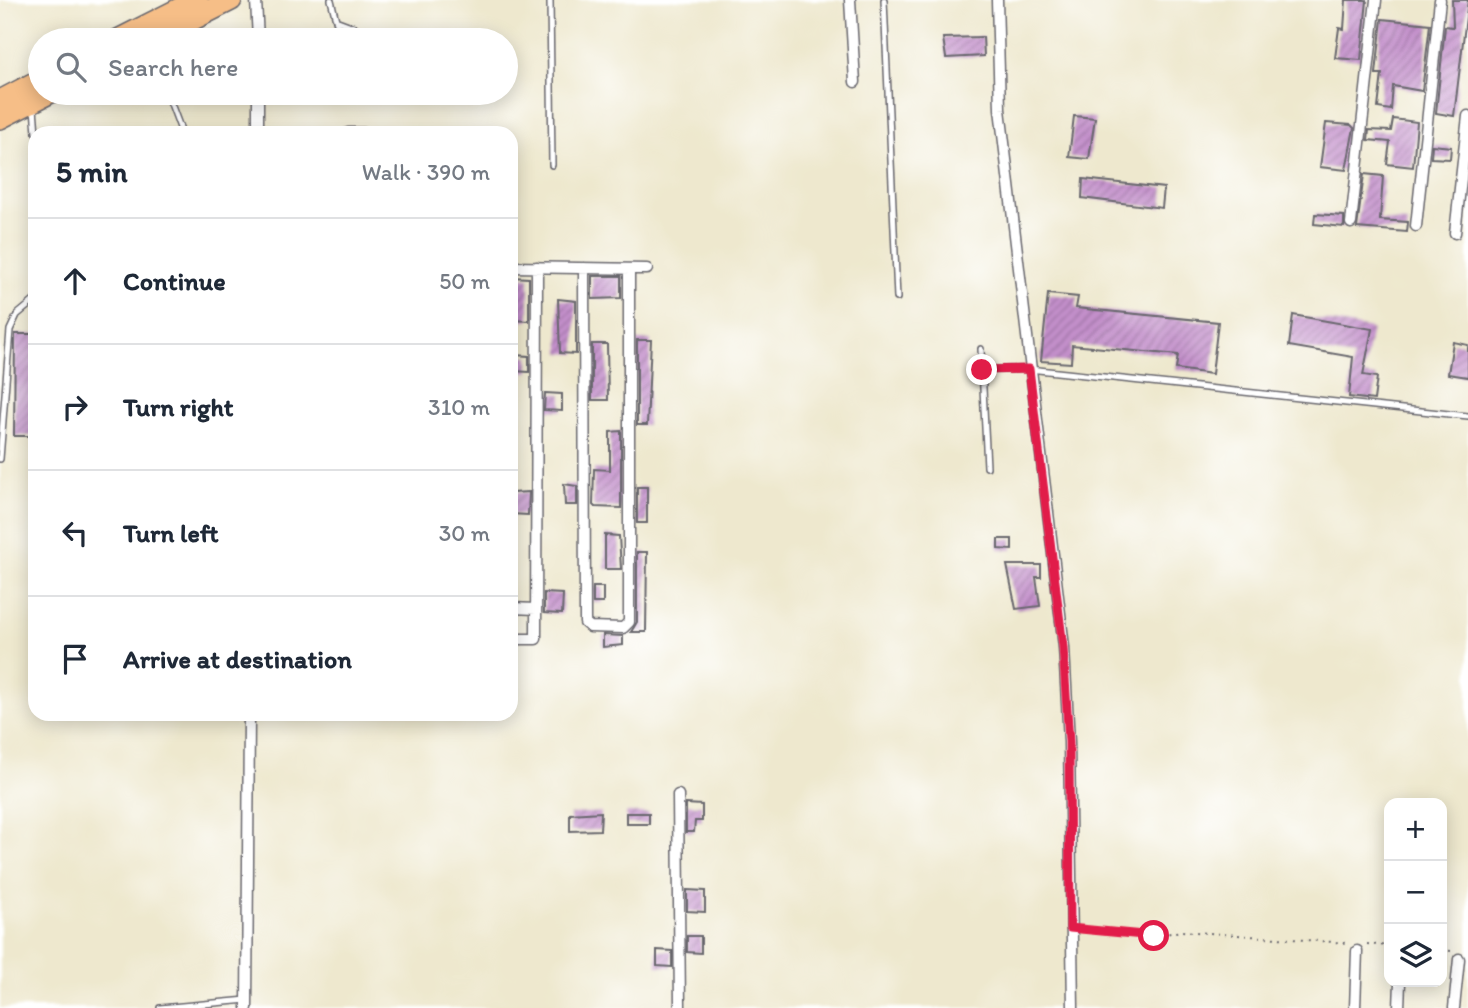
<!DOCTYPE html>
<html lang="en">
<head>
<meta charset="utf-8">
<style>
	body { margin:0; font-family:Itim,sans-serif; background:#f6f6f7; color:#1f2937 }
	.controls { position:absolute; right:21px; bottom:21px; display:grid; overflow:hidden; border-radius:14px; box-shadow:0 4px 18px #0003 }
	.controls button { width:63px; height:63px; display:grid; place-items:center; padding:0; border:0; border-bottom:2px solid #e0e1e3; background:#fff; color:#1f2937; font:35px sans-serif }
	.stop { position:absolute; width:21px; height:21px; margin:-16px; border:5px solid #e11d48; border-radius:50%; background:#fff }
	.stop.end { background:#e11d48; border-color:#fff; box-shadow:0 2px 7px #0008 }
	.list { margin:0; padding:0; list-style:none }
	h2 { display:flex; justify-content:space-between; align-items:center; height:91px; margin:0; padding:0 28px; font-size:30px }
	h2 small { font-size:23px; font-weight:400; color:#747a83 }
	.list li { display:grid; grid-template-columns:46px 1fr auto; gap:21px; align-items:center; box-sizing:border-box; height:126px; padding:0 28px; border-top:2px solid #e0e1e3 }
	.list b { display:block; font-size:26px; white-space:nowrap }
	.list em { font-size:23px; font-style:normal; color:#747a83 }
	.icon { flex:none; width:38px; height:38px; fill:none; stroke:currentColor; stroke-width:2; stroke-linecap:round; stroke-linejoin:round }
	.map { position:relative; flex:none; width:1468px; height:1008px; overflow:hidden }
	.search { position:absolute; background:#fff; box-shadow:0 4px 18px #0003; left:28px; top:28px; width:490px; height:77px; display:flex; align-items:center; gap:18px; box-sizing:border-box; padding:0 24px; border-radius:38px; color:#747a83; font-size:26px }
	.panel { position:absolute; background:#fff; box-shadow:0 4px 18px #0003; left:28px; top:126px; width:490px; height:595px; border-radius:21px }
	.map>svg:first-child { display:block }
	.building { fill:url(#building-hatch) }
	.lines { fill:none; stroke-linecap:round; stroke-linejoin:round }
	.lane-casing { stroke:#69676e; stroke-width:8 }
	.street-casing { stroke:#69676e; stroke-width:13 }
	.highway-casing { stroke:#69676e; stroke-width:24 }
	.path { stroke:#69676e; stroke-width:2; stroke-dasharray:2 5; stroke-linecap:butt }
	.lane { stroke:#fff; stroke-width:5 }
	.street { stroke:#fff; stroke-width:10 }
	.highway { stroke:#f6be87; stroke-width:21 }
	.route { stroke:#e11d48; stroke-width:9 }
</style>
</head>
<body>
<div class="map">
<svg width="1468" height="1008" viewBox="0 0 1468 1008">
	<defs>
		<pattern id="building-hatch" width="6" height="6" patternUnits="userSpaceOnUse" patternTransform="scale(1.75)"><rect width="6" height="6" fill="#c38fca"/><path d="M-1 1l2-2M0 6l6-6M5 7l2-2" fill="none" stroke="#9e74a5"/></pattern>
	</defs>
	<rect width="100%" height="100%" fill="#fff"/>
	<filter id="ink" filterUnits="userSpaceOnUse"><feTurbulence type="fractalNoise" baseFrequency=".0143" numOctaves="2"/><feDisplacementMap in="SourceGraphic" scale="14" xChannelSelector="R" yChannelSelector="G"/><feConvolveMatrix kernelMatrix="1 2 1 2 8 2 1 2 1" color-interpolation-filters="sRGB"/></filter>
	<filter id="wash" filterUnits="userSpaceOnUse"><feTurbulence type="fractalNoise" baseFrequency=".00686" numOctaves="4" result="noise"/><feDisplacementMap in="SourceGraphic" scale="28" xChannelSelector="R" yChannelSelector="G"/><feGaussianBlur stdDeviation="1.57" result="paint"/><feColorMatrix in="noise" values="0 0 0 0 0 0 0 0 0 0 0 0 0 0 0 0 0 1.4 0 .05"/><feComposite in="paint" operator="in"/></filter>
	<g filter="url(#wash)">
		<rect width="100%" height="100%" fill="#eee8ce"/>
		<g id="blocks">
			<!-- building -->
			<path class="building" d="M1346 0H1367L1361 60 1335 58 1339 28 1344 29Z
				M1452 0H1468L1454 116 1436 113 1445 26 1453 27Z
				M1382 19 1430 24 1422 91 1393 86 1391 110 1378 108 1382 74H1376Z
				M983 37 984 56 946 58 943 38Z
				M1074 116 1095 118 1089 159 1069 157Z
				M1393 119 1417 122 1413 167 1387 164 1390 142 1368 140 1369 130 1391 131Z
				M1326 123 1351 125 1354 128 1346 170 1320 167Z
				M1432 145 1451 147 1450 159 1431 158Z
				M1364 174 1383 176 1380 220 1408 222 1407 232 1357 228Z
				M1083 179 1164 188 1162 208 1082 198Z
				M1315 214 1344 216V227L1314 224Z
				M592 276H621V298L592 299Z
				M511 277 529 278V321L512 320Z
				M1048 294 1078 297 1076 308 1218 322 1212 374 1176 369 1178 355 1072 345 1071 363 1041 361Z
				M558 299 576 301V354L560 353Z
				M1293 315 1372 329 1363 375 1377 377 1374 400 1349 397 1353 357 1289 346Z
				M15 334H35V436H14Z
				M637 340H651L647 425H637Z
				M1453 342 1468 345V377L1448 374Z
				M592 344H607L608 400H592Z
				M514 355 529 356V372L514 371Z
				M545 393 562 394V411L544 410Z
				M621 431V508L595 507 593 505 594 469 610 470V432Z
				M564 484 577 486V505H565Z
				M637 487H647V523H637Z
				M529 492 528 515 511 514V493Z
				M605 535 619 536 621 569H605Z
				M998 539H1012V550L998 549Z
				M637 552H647L646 632H631L637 622Z
				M1007 565H1041V577H1036L1040 606 1016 609Z
				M593 587H603V603H593Z
				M544 593 563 594 562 614 544 613Z
				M603 635 623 636V645L603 647Z
				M686 804 702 805V821H695L694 832H686Z
				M601 812 600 830 570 831V814Z
				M626 813H649V824H626Z
				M687 890 705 891V912L687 911Z
				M687 936H701V953L687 952Z
				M657 950 672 951V967L657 966Z"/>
		</g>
	</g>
	<g filter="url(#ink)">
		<use href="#blocks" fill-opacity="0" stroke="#69676e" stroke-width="2"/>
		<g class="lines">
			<!-- lane casing -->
			<g class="lane-casing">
				<path id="lane" d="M331 0 341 40
					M550 0 552 165
					M884 0 897 298
					M338 21 354 27 369 40
					M167 93 182 133
					M34 108 36 133
					M981 349 987 467
					M982 370 1029 369 1468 416
					M0 459 10 330 17 315 35 300
					M160 1008 247 1000"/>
			</g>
			<!-- street casing -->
			<g class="street-casing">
				<path id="street" d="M256 0 258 40
					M850 0 855 82
					M997 0 1000 109 1064 647 1069 742 1073 1008
					M258 133V93
					M348 133H364
					M1351 223 1376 0
					M1416 226 1440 0
					M1455 233 1468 116
					M511 267 647 269
					M584 268 585 623 590 627 623 628 629 622V269
					M511 608 536 609
					M511 639H536L537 267
					M678 795 680 1008
					M247 1008 249 714
					M1355 1008 1357 951
					M1399 1008 1400 982
					M1454 1008 1459 959"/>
			</g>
			<!-- highway casing -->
			<g class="highway-casing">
				<path id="highway" d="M118 40 197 0
					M152 40 231 0
					M0 101 40 80
					M0 118 49 93"/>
			</g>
			<!-- path -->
			<path class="path" d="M1085 929 1155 936 1181 931 1347 943
				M1367 944 1389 946
				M1442 950 1451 951"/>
			<!-- lane -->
			<use href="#lane" class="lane"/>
			<!-- street -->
			<use href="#street" class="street"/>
			<!-- highway -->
			<use href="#highway" class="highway"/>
		</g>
	</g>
	<g class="lines" filter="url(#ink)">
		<!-- route -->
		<path class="route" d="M982 370 1029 369 1063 647 1069 742 1070 928 1154 936"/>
	</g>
</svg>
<div class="controls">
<button>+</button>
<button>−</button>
<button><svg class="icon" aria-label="layers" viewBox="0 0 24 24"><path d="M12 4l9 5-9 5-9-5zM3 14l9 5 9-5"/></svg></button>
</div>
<div class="stop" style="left:1154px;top:936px"></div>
<div class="stop end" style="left:982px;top:370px"></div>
<div class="search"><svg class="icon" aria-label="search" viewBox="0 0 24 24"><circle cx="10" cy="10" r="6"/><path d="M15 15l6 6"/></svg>Search here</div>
<section class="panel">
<h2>5 min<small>Walk · 390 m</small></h2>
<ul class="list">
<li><svg class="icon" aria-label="ahead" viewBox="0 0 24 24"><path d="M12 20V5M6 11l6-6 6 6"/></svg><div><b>Continue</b></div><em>50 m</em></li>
<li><svg class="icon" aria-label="right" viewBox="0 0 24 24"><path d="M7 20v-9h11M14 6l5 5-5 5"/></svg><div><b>Turn right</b></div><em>310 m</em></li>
<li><svg class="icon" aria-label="left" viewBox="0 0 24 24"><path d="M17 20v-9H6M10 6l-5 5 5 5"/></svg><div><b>Turn left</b></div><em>30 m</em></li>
<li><svg class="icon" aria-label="arrive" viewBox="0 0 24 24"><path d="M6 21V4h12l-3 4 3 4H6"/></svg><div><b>Arrive at destination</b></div></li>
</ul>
</section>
</div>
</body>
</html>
